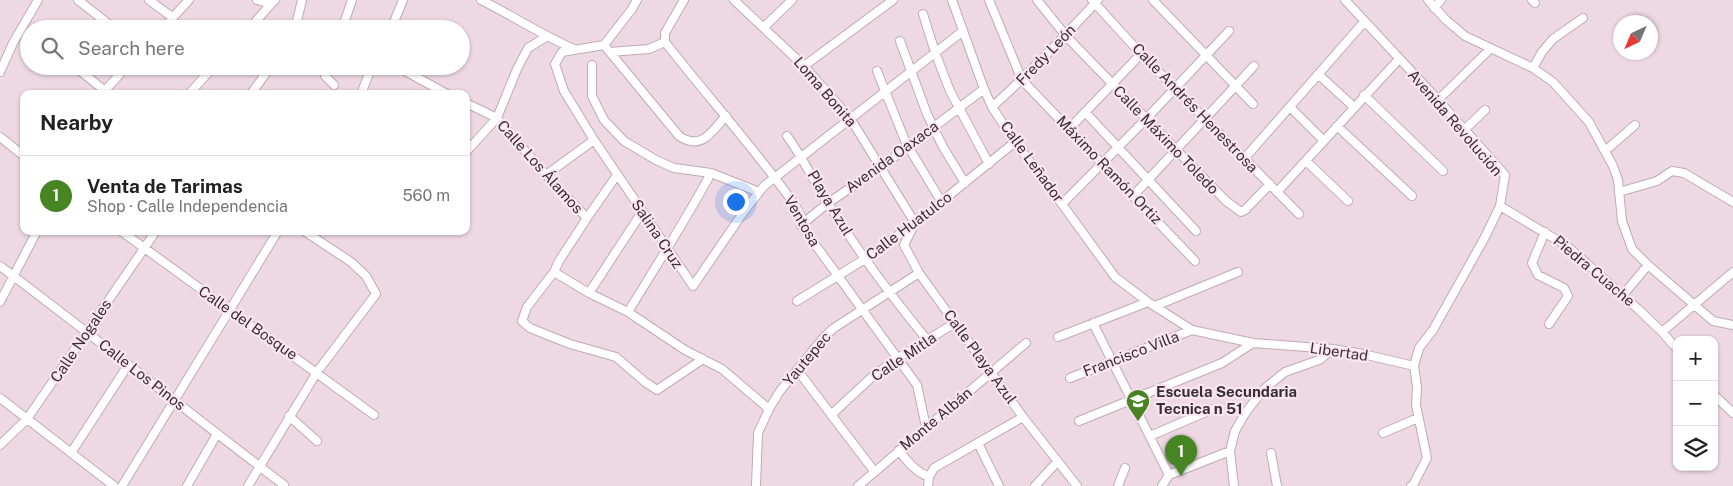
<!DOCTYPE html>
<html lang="en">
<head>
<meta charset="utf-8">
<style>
	body { margin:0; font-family:"Public Sans",sans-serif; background:#f2f2f2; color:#222 }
	.controls { position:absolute; right:15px; bottom:15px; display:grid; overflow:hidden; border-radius:10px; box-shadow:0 1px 4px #0004 }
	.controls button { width:45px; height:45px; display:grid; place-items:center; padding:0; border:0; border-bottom:1px solid #e0e0e0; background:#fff; color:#222; font:25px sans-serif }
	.compass { position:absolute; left:1613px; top:15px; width:45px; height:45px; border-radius:50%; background:#fff; box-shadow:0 1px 4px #0004; rotate:224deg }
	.you { position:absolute; left:735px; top:201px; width:18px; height:18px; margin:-12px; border:4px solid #fff; border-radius:50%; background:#1a73e8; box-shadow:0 0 0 8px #1a73e833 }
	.badge { display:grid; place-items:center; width:32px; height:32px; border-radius:50%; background:#478422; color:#fff; font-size:16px; font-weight:700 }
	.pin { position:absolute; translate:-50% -41px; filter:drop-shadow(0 1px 2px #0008) }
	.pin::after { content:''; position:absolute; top:26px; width:18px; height:15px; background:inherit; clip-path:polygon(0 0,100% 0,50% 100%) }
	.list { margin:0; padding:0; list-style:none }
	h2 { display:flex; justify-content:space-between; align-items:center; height:65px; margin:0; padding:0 20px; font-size:21px }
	h2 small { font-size:16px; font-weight:400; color:#767676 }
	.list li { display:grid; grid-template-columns:32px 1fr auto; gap:15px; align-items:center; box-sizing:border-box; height:80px; padding:0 20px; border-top:1px solid #e0e0e0 }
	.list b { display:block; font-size:19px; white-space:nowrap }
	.list p { margin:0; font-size:16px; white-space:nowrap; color:#767676 }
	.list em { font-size:16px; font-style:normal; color:#767676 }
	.icon { flex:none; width:28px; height:28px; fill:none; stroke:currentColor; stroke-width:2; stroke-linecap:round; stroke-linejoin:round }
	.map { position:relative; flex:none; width:1733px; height:486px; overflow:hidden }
	.search { position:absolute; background:#fff; box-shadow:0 1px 4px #0004; left:20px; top:20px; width:450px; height:55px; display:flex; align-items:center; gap:12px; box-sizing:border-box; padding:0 18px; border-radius:28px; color:#767676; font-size:19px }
	.panel { position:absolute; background:#fff; box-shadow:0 1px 4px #0004; left:20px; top:90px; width:450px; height:145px; border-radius:10px }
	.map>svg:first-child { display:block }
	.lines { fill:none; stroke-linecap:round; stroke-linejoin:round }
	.minor-casing { stroke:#bfaab6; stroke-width:10 }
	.minor { stroke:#fff; stroke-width:8 }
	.labels { text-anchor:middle; stroke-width:4.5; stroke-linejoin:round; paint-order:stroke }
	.street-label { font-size:15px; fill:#382f34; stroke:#fbe5f2 }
	.poi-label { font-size:15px; font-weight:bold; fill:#382f34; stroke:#fbe5f2; text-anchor:start }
</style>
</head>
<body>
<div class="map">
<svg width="1733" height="486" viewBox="0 0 1733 486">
	<rect width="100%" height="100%" fill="#eed8e4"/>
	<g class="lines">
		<!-- minor casing -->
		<g class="minor-casing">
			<path id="minor" d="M78 0 115 29
				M149 0 172 17
				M257 0 271 4 275 0
				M481 0C513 16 542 35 574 49
				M637 0 632 9 604 45 562 52 555 64 564 91 594 140 693 286 745 210 764 186 963 31
				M684 0 665 33V42C708 97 754 148 795 205L802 218 801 225 917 385 926 427
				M734 0 804 66 850 118 915 223 904 245 919 273 1023 417 1077 486
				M952 0 984 89 992 107 1015 142 1062 204 1115 277 1148 302 1192 330 1253 343 1333 349 1363 354 1414 366
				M989 0 1022 80 1195 261
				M1037 0 1066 36 1226 201 1241 212 1245 210 1270 184
				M1092 0 1141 54 1299 214
				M1153 0 1253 104
				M1345 0 1438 100 1505 175 1500 206 1485 237 1433 330 1419 348 1414 366 1417 387 1416 405 1427 458 1413 485 1411 486
				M1428 0 1446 20 1465 36 1533 68 1553 82 1589 122 1613 166 1618 180 1622 221 1632 249 1648 265 1713 321 1733 325
				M1532 0 1535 3
				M1434 8 1441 0
				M923 14 935 52 950 91 989 164
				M764 27 792 0
				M162 29 189 0
				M249 29 271 4
				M295 29 302 0
				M342 29 352 0
				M391 29 403 0
				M900 41 927 114 943 147 965 183
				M604 45 679 136C702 151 711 132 726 116
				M610 52 649 49 665 42
				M592 65V96L604 120 624 141 656 160 674 168 711 173 759 192
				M74 66 109 94
				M326 66 325 76 334 85
				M396 66 447 94
				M804 66 893 0
				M1533 68 1542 52 1553 39 1583 18
				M877 71 906 143 941 201
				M0 72 13 43 38 0
				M1319 75 1354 107
				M102 94 127 66
				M189 94 214 66
				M251 94 271 66
				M361 94 372 66
				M1364 95 1443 171
				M1438 100 1490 49
				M466 103 497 118 546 175 587 218
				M992 107C1031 72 1063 38 1098 0
				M1290 107 1324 141
				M1085 112 1196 231
				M1337 126 1412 196
				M1069 129 1141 54
				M1464 130 1485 110
				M787 136C803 158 814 182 829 205 859 253 892 297 928 341
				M0 137 24 156
				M1605 151 1635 125
				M466 152 497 118 517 69 528 48 546 37
				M1244 159 1364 22
				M1306 161 1348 201
				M546 175 594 140
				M617 175 587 218 559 261 554 272 527 307 522 321 530 328 570 344 616 357 645 382 657 390 703 359
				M1277 192 1399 59
				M1619 192 1657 181 1672 171 1684 173 1733 202
				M1133 196 1254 66
				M1062 204 1146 119 1229 31
				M1500 206 1567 246 1638 309 1662 332 1677 349
				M801 225 828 203 881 167 984 89
				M121 231 374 415
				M1545 232 1532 263 1538 275 1564 288 1568 296 1549 324
				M0 266C96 338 189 413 284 485
				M554 272 589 293 628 312 685 350 722 369 769 409
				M589 293 642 212
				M1623 295 1648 265
				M797 301 865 259 915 223 1015 142
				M0 302 37 231
				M1155 306 1238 272
				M628 312C656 266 686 220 711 173
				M1093 323 1169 475
				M1662 332 1733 272
				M1058 337 1148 302
				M798 371 874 471
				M1070 378 1192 330
				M1714 395 1733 413
				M0 398 114 486
				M832 414 873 376 898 358 955 323
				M289 416 317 441
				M1079 421 1222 363 1253 343
				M1383 433 1418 418
				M1150 436 1213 409
				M978 443 999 486
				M0 445 27 419 156 231
				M899 450C907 462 916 472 929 477
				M71 453 128 365
				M1271 453 1277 486
				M122 486 278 231
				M187 486 217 434
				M248 486 317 372 376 294 366 276 351 262 304 231
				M756 486 758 433 769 409 780 391 824 337 834 328 919 273
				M858 486 1026 343
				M928 486 929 477 934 468 1023 417
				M1035 486 1057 462
				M1118 486 1125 468
				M1162 486 1169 475 1230 451
				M1234 486 1230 451 1235 431 1246 412 1264 389 1285 372 1319 360 1333 349"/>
		</g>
		<!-- minor -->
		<use href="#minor" class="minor"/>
	</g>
	<!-- icons -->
	<defs>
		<g id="school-pin" transform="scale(1.25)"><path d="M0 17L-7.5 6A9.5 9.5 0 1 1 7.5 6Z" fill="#478422" stroke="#fbe5f2"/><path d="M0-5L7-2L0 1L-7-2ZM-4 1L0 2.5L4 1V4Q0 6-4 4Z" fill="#fff"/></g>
	</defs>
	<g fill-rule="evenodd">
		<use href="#school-pin" x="1138" y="401"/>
	</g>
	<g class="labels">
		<!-- street labels -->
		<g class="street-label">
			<text transform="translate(1046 55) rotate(-46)" y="5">Fredy León</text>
			<text transform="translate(825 92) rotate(49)" y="5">Loma Bonita</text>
			<text transform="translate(1195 108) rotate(46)" y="5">Calle Andrés Henestrosa</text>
			<text transform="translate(1455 123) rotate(49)" y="5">Avenida Revolución</text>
			<text transform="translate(1166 140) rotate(46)" y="5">Calle Máximo Toledo</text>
			<text transform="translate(892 157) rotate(-36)" y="5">Avenida Oaxaca</text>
			<text transform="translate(1032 162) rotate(54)" y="5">Calle Leñador</text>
			<text transform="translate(540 167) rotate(48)" y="5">Calle Los Álamos</text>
			<text transform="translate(1109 170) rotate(46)" y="5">Máximo Ramón Ortiz</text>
			<text transform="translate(830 203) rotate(59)" y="5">Playa Azul</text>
			<text transform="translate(802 221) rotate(60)" y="5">Ventosa</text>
			<text transform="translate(909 226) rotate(-37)" y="5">Calle Huatulco</text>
			<text transform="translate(657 234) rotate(56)" y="5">Salina Cruz</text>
			<text transform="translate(1594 271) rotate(40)" y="5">Piedra Cuache</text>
			<text transform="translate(248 323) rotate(35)" y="5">Calle del Bosque</text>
			<text transform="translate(81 341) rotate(-56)" y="5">Calle Nogales</text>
			<text transform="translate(1339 352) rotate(8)" y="5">Libertad</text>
			<text transform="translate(1131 354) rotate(-21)" y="5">Francisco Villa</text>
			<text transform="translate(904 357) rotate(-34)" y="5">Calle Mitla</text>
			<text transform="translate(980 357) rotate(54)" y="5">Calle Playa Azul</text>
			<text transform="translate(807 359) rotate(-50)" y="5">Yautepec</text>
			<text transform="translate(142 375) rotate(38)" y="5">Calle Los Pinos</text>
			<text transform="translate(936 419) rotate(-40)" y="5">Monte Albán</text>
		</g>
		<!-- poi labels -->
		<g class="poi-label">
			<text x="1156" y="397">Escuela Secundaria<tspan x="1156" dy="17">Tecnica n 51</tspan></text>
		</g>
	</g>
</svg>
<div class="controls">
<button>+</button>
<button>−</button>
<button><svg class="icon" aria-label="layers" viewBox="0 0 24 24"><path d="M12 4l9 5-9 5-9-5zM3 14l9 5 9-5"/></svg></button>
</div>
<svg class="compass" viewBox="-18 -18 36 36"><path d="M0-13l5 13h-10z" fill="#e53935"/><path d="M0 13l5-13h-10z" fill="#767676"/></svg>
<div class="you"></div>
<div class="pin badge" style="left:1181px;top:476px">1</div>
<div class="search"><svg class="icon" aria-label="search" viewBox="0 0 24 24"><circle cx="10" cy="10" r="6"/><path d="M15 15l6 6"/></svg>Search here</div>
<section class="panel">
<h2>Nearby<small></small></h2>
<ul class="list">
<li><span class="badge">1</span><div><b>Venta de Tarimas</b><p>Shop · Calle Independencia</p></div><em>560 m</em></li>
</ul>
</section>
</div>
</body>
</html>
